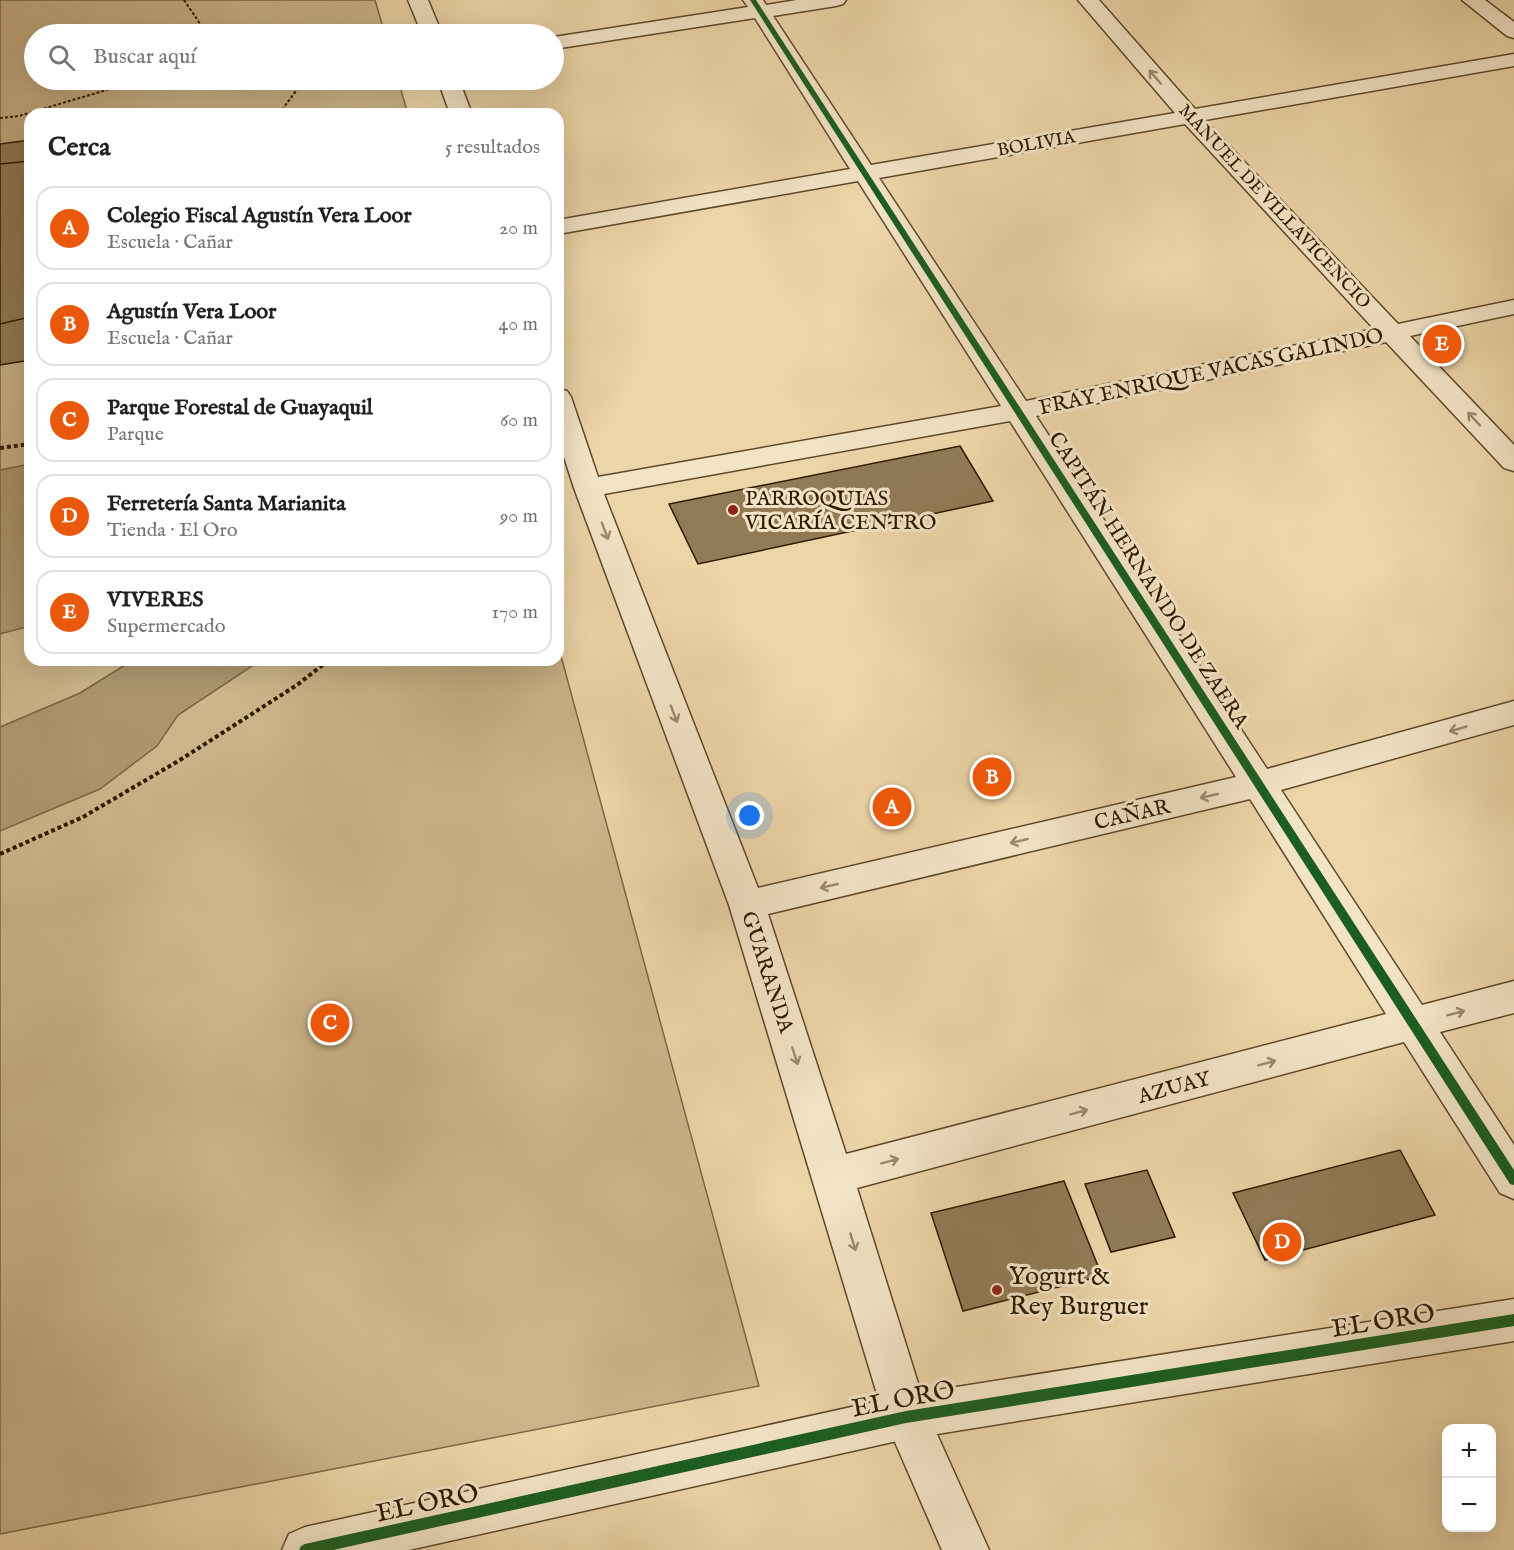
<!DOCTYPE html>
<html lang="es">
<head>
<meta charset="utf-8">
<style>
	body { margin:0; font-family:"IM FELL English",serif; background:#f2f2f2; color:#202124 }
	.controls { position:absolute; right:18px; bottom:18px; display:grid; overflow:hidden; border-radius:12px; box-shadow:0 6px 24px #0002 }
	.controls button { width:54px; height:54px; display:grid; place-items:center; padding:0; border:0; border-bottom:2px solid #e0e0e0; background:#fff; color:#202124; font:30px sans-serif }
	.you { position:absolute; left:750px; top:816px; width:21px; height:21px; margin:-15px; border:4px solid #fff; border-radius:50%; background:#1a73e8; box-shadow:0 0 0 9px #1a73e833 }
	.badge { display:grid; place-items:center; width:39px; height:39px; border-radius:50%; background:#ea580c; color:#fff; font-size:20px; font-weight:700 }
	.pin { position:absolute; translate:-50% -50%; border:3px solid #fff; box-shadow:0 2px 6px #0006 }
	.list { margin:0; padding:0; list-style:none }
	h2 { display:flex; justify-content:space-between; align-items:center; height:78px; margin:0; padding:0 24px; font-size:26px }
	h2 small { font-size:20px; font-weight:400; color:#757577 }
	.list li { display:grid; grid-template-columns:39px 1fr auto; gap:18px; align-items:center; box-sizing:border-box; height:84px; margin:0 12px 12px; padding:0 12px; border:2px solid #e0e0e0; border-radius:18px }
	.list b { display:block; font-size:22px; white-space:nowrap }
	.list p { margin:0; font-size:20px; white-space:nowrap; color:#757577 }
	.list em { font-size:20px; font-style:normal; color:#757577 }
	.icon { flex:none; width:33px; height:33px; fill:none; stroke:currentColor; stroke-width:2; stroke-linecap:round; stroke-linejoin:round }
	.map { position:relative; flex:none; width:1514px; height:1550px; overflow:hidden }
	.search { position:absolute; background:#fff; box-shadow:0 6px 24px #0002; left:24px; top:24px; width:540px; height:66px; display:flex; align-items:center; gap:15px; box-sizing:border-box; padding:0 21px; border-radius:33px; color:#757577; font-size:22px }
	.panel { position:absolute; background:#fff; box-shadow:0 6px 24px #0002; left:24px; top:108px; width:540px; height:558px; border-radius:18px }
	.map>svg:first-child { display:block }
	.green { fill:#ccb58b; stroke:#7e6746; stroke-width:1.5 }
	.water { fill:#ac956e; stroke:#7a6342; stroke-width:1.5 }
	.building { fill:#917b57; stroke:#2f1900; stroke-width:1.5 }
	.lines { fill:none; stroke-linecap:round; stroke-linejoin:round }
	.minor-casing { stroke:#5e482a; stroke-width:3 }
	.tertiary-casing { stroke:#5e482a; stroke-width:3 }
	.path-far1 { stroke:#2f1900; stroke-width:2; stroke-dasharray:3 2; stroke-linecap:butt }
	.path { stroke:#2f1900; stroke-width:4; stroke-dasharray:4 3; stroke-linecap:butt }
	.minor { fill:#f3e4c6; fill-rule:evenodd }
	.tertiary { fill:#f3e4c6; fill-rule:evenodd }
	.cycleway-casing { stroke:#f3e4c6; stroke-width:4 }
	.cycleway { fill:#1b5e20; fill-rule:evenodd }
	.oneway { stroke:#9b896d }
	.poi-dot { fill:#8f2418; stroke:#f3e4c6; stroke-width:2 }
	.labels { text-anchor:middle; stroke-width:6; stroke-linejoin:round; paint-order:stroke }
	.far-street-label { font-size:18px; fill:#2f1900; stroke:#f3e4c6 }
	.street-label { font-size:21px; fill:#2f1900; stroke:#f3e4c6 }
	.poi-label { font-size:21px; fill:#2f1900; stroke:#f3e4c6; text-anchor:start }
	.near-poi-label { font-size:26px; fill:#2f1900; stroke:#f3e4c6; text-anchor:start }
	.near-street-label { font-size:26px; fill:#2f1900; stroke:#f3e4c6 }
</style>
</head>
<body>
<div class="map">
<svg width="1514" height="1550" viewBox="0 0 1514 1550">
	<rect width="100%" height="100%" fill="#ecd5a7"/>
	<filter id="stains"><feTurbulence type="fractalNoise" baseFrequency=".00333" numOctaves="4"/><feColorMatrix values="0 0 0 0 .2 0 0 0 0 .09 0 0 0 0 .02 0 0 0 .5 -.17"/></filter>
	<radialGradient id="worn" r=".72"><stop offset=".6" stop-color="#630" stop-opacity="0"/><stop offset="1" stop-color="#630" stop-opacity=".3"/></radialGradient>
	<!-- green -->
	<path class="green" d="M0 0H375L385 34H34V80H398L408 114H30V660H558V645L759 1386 0 1534Z"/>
	<!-- water -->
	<path class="water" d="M30 464V626L0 634V470Z
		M133 660H261L178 715 157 746 100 789 0 831V727L80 693Z"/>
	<!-- building -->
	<path class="building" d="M30 140V360L0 365V144Z
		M30 161V317L0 324V164Z
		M960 446 993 501 698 564 669 504Z
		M1400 1150 1435 1215 1265 1260 1233 1193Z
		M1147 1170 1175 1237 1111 1252 1085 1184Z
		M1064 1181 1102 1276 963 1311 931 1213Z"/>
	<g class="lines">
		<!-- minor casing -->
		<g class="minor-casing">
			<path id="minor" d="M408 0H428L442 34H422Z
				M743 0H763L766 5 797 0H846L843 4 836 6 773 16 871 165 1175 113 1078 0H1099L1195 109 1514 54V66L1205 120 1398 324 1514 300V314L1410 336 1514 445V471L1504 468 1386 342 1036 416 1267 769 1514 701V725L1281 790 1422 1005 1514 981V1013L1440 1032 1514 1145V1199L1500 1193 1404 1042 857 1188 927 1412 989 1550H942L884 1417 729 905 574 488 558 438V389L567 391 571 397 598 477 1001 406 858 181 558 234V220L850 169 755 18 554 49V37L748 7ZM1185 124 1374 329 1026 401 879 178ZM1010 421 1236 777 758 888 604 494ZM1250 799 1386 1014 846 1154 768 914Z
				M1462 0H1485L1514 22V38L1507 36Z
				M438 80H459L472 114H450Z"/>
		</g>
		<!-- tertiary casing -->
		<g class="tertiary-casing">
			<path id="tertiary" d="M1514 1299V1341L906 1439 409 1550H282L289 1534 305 1527 906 1395Z"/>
		</g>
		<!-- path-far1 -->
		<path class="path-far1" d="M184 0 207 34
			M279 114 304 80
			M0 118 19 116 140 80"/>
		<!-- path -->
		<path class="path" d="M0 448 30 444
			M0 854 83 817 180 760 297 685 329 660"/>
		<!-- minor -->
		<use href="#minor" class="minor"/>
		<!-- tertiary -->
		<use href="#tertiary" class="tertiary"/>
		<!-- cycleway casing -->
		<g class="cycleway-casing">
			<path id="cycleway" d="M750 0H756L1514 1170V1185L1510 1184Z
				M1514 1314V1326L906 1423 333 1550H299L301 1546 305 1544 906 1411Z"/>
		</g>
		<!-- cycleway -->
		<use href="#cycleway" class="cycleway"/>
	</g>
	<!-- one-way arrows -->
	<defs><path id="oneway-shaft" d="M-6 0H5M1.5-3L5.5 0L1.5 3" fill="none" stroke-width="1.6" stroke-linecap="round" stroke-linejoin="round" transform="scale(1.5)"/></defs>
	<g class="oneway">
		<use href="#oneway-shaft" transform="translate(1155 77) rotate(-131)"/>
		<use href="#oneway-shaft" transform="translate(1474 419) rotate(-133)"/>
		<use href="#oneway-shaft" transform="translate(605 531) rotate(69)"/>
		<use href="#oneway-shaft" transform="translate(674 714) rotate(69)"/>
		<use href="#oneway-shaft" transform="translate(1458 729) rotate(164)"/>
		<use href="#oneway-shaft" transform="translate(1209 796) rotate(167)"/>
		<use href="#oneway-shaft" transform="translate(1019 841) rotate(167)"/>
		<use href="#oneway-shaft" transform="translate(829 886) rotate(167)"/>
		<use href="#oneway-shaft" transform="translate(1456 1013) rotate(-15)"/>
		<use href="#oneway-shaft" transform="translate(795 1056) rotate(72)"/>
		<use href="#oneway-shaft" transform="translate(1267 1063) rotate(-15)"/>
		<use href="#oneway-shaft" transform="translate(1079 1112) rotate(-15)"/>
		<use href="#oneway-shaft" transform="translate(890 1161) rotate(-15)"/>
		<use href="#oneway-shaft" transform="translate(853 1242) rotate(73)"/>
	</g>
	<!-- markers -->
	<g class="poi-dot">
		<circle cx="733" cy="510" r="6"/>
		<circle cx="997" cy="1290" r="6"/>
	</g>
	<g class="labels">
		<!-- far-street labels -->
		<g class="far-street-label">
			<text transform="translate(1036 143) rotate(-10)" y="6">BOLIVIA</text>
			<text transform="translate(1275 206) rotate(47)" y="6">MANUEL DE VILLAVICENCIO</text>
		</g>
		<!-- street labels -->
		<g class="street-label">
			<text transform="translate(1211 371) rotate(-12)" y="7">FRAY ENRIQUE VACAS GALINDO</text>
			<text transform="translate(1149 580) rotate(57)" y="7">CAPITÁN HERNANDO DE ZAERA</text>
			<text transform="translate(1132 814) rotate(-13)" y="7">CAÑAR</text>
			<text transform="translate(768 972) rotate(72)" y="7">GUARANDA</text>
			<text transform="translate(1174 1087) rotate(-15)" y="7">AZUAY</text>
		</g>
		<!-- poi labels -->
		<g class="poi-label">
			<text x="745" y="505">PARROQUIAS<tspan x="745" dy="24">VICARÍA CENTRO</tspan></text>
		</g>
		<!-- near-poi labels -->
		<g class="near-poi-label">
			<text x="1009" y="1284">Yogurt &amp;<tspan x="1009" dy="30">Rey Burguer</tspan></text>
		</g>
		<!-- near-street labels -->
		<g class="near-street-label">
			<text transform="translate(1383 1320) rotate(-9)" y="9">EL ORO</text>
			<text transform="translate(903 1398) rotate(-11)" y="9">EL ORO</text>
			<text transform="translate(427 1502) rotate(-12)" y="9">EL ORO</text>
		</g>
	</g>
	<rect width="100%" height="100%" filter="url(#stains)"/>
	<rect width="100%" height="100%" fill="url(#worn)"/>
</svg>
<div class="controls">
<button>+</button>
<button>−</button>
</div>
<div class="you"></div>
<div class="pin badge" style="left:892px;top:807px">A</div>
<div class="pin badge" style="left:992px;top:777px">B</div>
<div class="pin badge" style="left:330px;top:1023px">C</div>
<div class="pin badge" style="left:1282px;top:1242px">D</div>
<div class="pin badge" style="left:1442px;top:344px">E</div>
<div class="search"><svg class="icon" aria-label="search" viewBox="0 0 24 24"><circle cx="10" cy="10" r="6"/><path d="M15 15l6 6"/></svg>Buscar aquí</div>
<section class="panel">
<h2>Cerca<small>5 resultados</small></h2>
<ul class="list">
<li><span class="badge">A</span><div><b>Colegio Fiscal Agustín Vera Loor</b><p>Escuela · Cañar</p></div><em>20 m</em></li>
<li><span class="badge">B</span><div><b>Agustín Vera Loor</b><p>Escuela · Cañar</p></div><em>40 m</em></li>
<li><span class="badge">C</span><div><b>Parque Forestal de Guayaquil</b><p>Parque</p></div><em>60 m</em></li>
<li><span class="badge">D</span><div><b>Ferretería Santa Marianita</b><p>Tienda · El Oro</p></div><em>90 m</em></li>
<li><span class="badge">E</span><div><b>VIVERES</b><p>Supermercado</p></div><em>170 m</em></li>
</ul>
</section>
</div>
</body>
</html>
